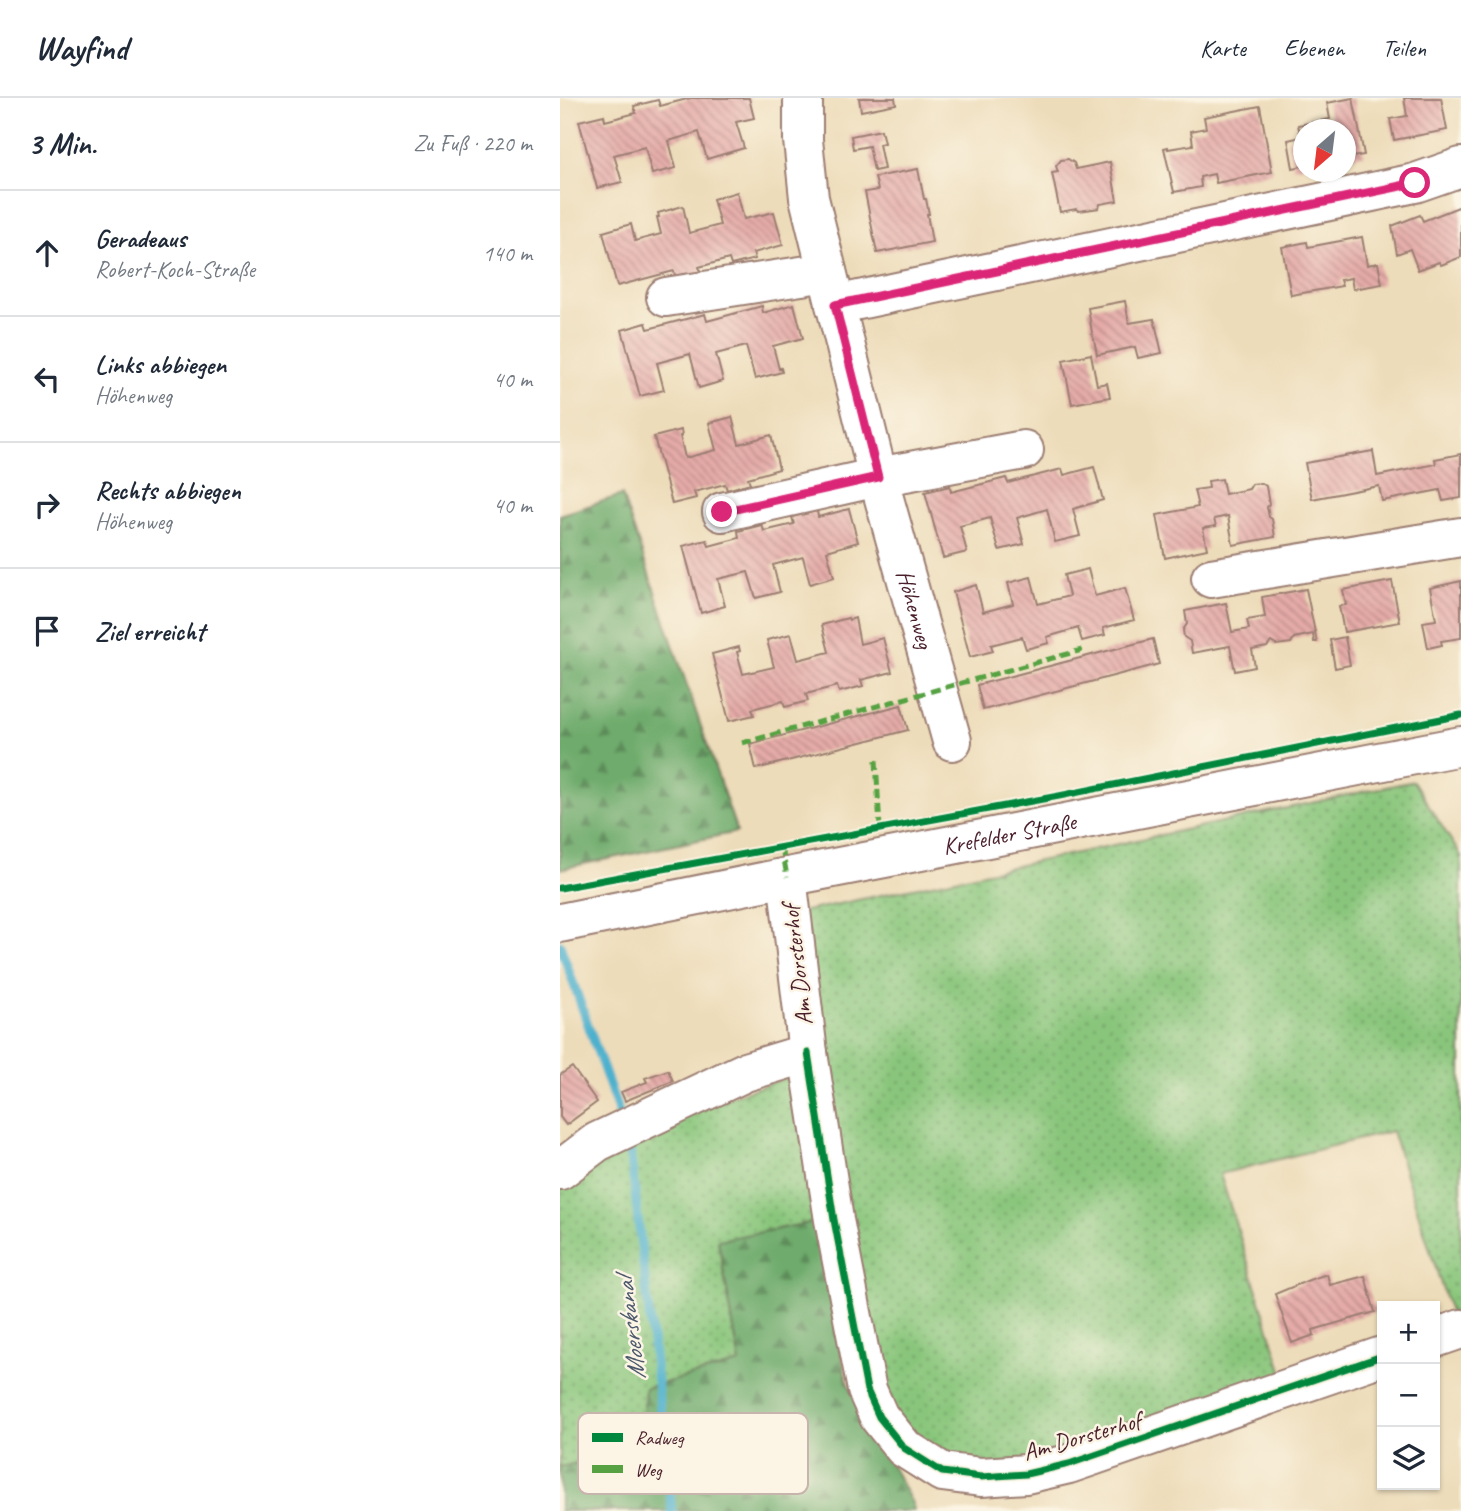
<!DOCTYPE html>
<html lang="de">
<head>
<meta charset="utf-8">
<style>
	body { margin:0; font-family:Caveat,sans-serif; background:#f2f2f3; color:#1f2937 }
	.controls { position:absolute; right:21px; bottom:21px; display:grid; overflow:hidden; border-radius:0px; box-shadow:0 2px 5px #0004 }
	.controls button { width:63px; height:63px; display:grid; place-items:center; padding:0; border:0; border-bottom:2px solid #e0e1e3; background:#fff; color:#1f2937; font:35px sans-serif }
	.compass { position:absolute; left:733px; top:21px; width:63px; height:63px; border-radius:50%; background:#fff; box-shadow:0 2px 5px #0004; rotate:208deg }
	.stop { position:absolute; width:21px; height:21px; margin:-16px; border:5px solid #db2777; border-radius:50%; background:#fff }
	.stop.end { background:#db2777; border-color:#fff; box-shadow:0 2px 7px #0008 }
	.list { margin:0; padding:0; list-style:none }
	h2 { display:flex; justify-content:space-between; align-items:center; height:91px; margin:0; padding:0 28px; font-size:30px }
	h2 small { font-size:23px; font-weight:400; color:#747a83 }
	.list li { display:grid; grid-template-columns:46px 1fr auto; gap:21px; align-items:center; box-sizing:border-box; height:126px; padding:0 28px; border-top:2px solid #e0e1e3 }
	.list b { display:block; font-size:26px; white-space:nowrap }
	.list p { margin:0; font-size:23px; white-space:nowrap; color:#747a83 }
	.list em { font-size:23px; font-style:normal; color:#747a83 }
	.icon { flex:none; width:38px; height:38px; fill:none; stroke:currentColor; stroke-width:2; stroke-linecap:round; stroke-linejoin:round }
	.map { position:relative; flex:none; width:901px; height:1413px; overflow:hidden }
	header { display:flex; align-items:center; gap:42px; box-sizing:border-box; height:98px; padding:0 35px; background:#fff; border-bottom:2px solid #e0e1e3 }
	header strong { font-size:33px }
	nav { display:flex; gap:38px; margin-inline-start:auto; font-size:24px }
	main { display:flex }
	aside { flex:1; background:#fff }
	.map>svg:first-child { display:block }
	.grass { fill:url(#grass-dots); stroke:#6a7254; stroke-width:2 }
	.forest { fill:url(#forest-firs); stroke:#5c654c; stroke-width:2 }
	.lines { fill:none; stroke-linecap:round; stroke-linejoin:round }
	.stream { stroke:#4eb1cd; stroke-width:9 }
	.building { fill:url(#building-back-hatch) }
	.minor-casing { stroke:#9c7e72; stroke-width:42 }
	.major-casing { stroke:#9c7e72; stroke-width:42 }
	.minor { stroke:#fff; stroke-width:38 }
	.major { stroke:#fff; stroke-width:38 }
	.quiet { stroke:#56a243; stroke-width:5; stroke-dasharray:10 5; stroke-linecap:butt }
	.cycleway-casing { stroke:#fcf5e5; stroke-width:11 }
	.cycleway { stroke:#00873e; stroke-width:7 }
	.route { stroke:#db2777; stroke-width:9 }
	.labels { text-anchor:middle; stroke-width:5; stroke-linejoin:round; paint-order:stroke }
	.street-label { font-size:24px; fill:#4a1f2b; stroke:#fcf5e5 }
	.water-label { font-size:26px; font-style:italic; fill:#4c596c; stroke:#fcf5e5 }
	.key { fill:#fcf5e5; stroke:#c7b5ad; stroke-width:2 }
	.key-label { font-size:19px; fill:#4a1f2b }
</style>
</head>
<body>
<header>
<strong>Wayfind</strong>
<nav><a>Karte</a><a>Ebenen</a><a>Teilen</a></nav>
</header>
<main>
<aside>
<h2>3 Min.<small>Zu Fuß · 220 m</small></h2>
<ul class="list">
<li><svg class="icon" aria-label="ahead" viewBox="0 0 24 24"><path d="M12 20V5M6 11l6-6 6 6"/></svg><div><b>Geradeaus</b><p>Robert-Koch-Straße</p></div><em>140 m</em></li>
<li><svg class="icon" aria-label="left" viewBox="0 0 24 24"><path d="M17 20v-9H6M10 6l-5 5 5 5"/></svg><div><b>Links abbiegen</b><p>Höhenweg</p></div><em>40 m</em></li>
<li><svg class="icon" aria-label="right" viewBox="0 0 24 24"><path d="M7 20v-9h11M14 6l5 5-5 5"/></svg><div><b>Rechts abbiegen</b><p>Höhenweg</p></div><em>40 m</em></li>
<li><svg class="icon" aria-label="arrive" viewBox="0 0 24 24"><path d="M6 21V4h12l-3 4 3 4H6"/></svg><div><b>Ziel erreicht</b></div></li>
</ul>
</aside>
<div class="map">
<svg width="901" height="1413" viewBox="0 0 901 1413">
	<defs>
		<pattern id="grass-dots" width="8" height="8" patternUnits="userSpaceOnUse" patternTransform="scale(1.75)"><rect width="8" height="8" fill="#89c67c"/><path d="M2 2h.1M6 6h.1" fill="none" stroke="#72a066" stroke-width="1.8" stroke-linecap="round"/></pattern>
		<pattern id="forest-firs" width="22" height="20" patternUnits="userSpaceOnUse" patternTransform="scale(1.75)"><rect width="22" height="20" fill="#6eab6c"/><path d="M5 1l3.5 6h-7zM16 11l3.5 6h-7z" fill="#5c8b59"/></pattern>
		<pattern id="building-back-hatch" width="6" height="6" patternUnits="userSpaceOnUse" patternTransform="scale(1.75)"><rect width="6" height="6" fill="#e5aba8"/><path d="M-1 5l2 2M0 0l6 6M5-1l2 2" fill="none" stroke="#bc8b89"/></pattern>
	</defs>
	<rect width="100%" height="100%" fill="#fcf5e5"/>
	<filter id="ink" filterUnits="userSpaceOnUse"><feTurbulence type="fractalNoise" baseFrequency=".0143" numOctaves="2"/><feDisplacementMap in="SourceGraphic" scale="14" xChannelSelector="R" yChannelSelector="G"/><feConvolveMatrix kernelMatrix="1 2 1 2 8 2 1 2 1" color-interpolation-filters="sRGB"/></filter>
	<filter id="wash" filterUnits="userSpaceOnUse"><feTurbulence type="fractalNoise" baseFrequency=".00686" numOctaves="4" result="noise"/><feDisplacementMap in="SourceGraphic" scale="28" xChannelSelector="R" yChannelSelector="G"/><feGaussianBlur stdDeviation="1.57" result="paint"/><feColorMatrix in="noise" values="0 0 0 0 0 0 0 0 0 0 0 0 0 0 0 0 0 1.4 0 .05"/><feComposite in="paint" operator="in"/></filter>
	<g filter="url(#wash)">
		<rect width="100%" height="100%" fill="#eddcb9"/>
		<!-- grass -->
		<path class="grass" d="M853 683 901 758V1231L896 1233 832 1033 660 1076 728 1291 509 1366 382 1374 313 1288 241 814Z
			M232 978 255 1124 158 1143 180 1265 85 1290 82 1350 0 1369V1087L123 1015Z"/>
		<!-- forest -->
		<path class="forest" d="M62 397 177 734 0 771V417Z
			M255 1124 287 1284 353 1407 354 1413H0V1369L82 1350 85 1290 180 1265 158 1142Z"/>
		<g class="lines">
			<!-- stream -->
			<path class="stream" d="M0 847 59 1015
				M69 1044 112 1413"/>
		</g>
		<g id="blocks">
			<!-- building -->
			<path class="building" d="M131 0H189L194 20 176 24 184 50 147 61 139 34 109 43 116 70 92 76 85 49 54 57 62 84 37 90 19 23 44 17 45 23 76 15 74 8 98 2 100 8Z
				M299 0H335L336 6 301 13Z
				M793 0 804 57 786 60V32H743V68L733 70 728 42 741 39 738 27 770 21 767 5Z
				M844 0H881L887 32 834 42 830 21 847 18Z
				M700 8 712 74 656 85 654 76 640 79 641 89 614 94 604 50 608 49V51L633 47 631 33 646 30 644 19Z
				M321 32 324 45 319 46 324 71 314 73 309 48 293 51 291 38Z
				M508 61 514 65 516 71 550 64 557 103 540 106 539 110 519 113 516 111 500 114 492 75 498 74 496 68 501 62Z
				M358 71 364 101H366L369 116H367L372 144 317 155 305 94 318 92 315 79Z
				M177 94 184 121 214 114 223 147 193 155 195 161 171 167 169 161 139 169 141 175 116 182 114 173 57 188 43 134 71 126 75 143 101 136 97 119H99L98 115 123 108 129 135 160 127 153 101Z
				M901 108V159L881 167 879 164 858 172 850 151 837 156 832 128 860 117 863 123Z
				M802 139 807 167 818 165 822 186 793 191 791 180 780 182 782 188 731 197 722 149 747 144 748 149Z
				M565 203 569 225 594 221 602 255 578 260 575 249 537 257 534 241H533L528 210Z
				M234 206 243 240 213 248 219 271 221 270 222 274 195 281 186 248 156 256 163 283 139 290 130 256 97 265 104 292 80 298 62 232 86 225 88 231 145 216 147 223 202 208 203 215Z
				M531 256 537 287 547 285 550 299 512 306 503 262Z
				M172 319 179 346 211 337 219 371 188 380 190 385 167 392 165 386 134 394 136 400 112 406 94 339 121 332 122 337 120 338 125 360 156 352 149 325Z
				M813 353 817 378 876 366 875 361 901 356V400L883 403 880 392 822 403 819 388 752 401 745 365Z
				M534 369 543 402 513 411 520 438 495 444 487 411 457 420 464 446 439 452 430 420 400 428 407 454 383 460 365 394 390 388 391 394 446 380 448 385 502 371 504 377Z
				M662 381 665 396 689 391 692 386 701 385 706 388 709 407 707 409 709 419 712 421 715 439 673 447 668 418 654 421 656 428 643 430 647 451 605 460 597 417 638 409 634 392 649 390 648 383Z
				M289 411 298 444 267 453 274 479 250 486 243 459 213 467 220 494 196 500 188 474 158 481 165 508 141 515 123 448 147 442 149 448 179 440 178 433 202 427 204 433 234 426 232 419 257 413 258 419Z
				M528 471 535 498 565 490 574 522 543 530 545 537 522 543 518 530 487 539 489 545 466 551 462 539 431 547 433 553 410 559 393 494 416 487 423 514 453 506 448 485 471 479 478 506 509 498 504 477Z
				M832 483 840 524 784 534 779 508 786 507 783 492Z
				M901 483V540L881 543 882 547 868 550 863 524 876 522 870 490Z
				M746 491 757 544H754L753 536 734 540 731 545 716 547 711 544 707 549 692 552 695 569 675 573 670 548 632 555 630 543 624 539 623 532 627 526 625 513 666 505 672 534 689 531 687 522 705 519 702 499Z
				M288 520 289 522 295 520 300 546 323 540 332 574 301 582 303 588 279 594 277 588 246 596 248 603 225 609 223 603 192 611 194 617 169 623 152 556 179 549 180 553 177 554 183 576 214 569 207 542 231 536 238 562 269 554 262 527Z
				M785 539 790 567 775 570 770 542Z
				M593 541 599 566 423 612 417 587Z
				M341 607 348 632 196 671 190 646Z
				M12 969 37 1004 6 1027 0 1019V977Z
				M108 972 113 983 65 1003 61 994 87 984 85 980Z
				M767 1176 770 1187 805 1178 815 1214 753 1232 754 1237 732 1245 715 1196 749 1182Z"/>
		</g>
	</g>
	<g filter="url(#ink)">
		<use href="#blocks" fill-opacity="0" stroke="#9c7e72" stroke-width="2"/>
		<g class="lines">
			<!-- minor casing -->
			<g class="minor-casing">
				<g id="minor">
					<path id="s1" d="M243 0V42L249 100 318 379 392 643"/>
					<path d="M106 199 267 174"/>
					<path d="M275 207 855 85 901 69"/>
					<path d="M162 414 318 379 464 352"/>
					<path d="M651 480 901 439"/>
					<path d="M248 955 274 1122 307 1292 319 1319 344 1350 382 1374 421 1379 466 1376 509 1366 822 1258"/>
					<path d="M0 1072 37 1044 185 974 248 955 227 779"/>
					<path d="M875 1240 901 1231"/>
				</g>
			</g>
			<!-- major casing -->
			<g class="major-casing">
				<g id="major">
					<path id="s2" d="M0 825 227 779 901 648"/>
				</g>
			</g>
			<!-- minor -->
			<use href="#minor" class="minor"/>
			<!-- major -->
			<use href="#major" class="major"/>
			<!-- quiet -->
			<path class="quiet" d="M182 645 522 552
				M316 662 320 730
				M222 749 227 779"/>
			<!-- cycleway casing -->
			<g class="cycleway-casing">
				<path id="cycleway" d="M0 790 499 698 901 617
					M248 955 274 1122 307 1292 319 1319 344 1350 382 1374 421 1379 466 1376 509 1366 822 1258"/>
			</g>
			<!-- cycleway -->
			<use href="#cycleway" class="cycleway"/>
		</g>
	</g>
	<g class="lines" filter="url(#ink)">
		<!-- route -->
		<path class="route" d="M162 414 318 379 275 207 855 85"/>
	</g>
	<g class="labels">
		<!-- street labels -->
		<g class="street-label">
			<text dy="8" stroke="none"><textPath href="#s1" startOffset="525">Höhenweg</textPath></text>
			<text dy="8" stroke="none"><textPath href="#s2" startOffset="458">Krefelder Straße</textPath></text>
			<text transform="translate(237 867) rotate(-97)" y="8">Am Dorsterhof</text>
			<text transform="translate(522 1338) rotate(-16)" y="8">Am Dorsterhof</text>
		</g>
		<!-- water labels -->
		<g class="water-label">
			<text transform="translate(70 1231) rotate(-97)" y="9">Moerskanal</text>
		</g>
	</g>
	<!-- legend -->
	<rect x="18" y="1315" width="230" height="81" rx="10" class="key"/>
	<rect x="32" y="1335" width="31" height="9" fill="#00873e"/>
	<rect x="32" y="1367" width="31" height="8" fill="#56a243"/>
	<g class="key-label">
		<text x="75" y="1346">Radweg</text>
		<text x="75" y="1378">Weg</text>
	</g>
</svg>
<div class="controls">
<button>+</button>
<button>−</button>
<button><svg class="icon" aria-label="layers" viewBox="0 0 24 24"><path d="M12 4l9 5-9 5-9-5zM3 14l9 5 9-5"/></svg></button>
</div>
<svg class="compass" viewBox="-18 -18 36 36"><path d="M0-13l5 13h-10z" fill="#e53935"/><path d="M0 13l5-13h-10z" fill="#747a83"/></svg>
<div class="stop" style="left:855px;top:85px"></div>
<div class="stop end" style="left:162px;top:414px"></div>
</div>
</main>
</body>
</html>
